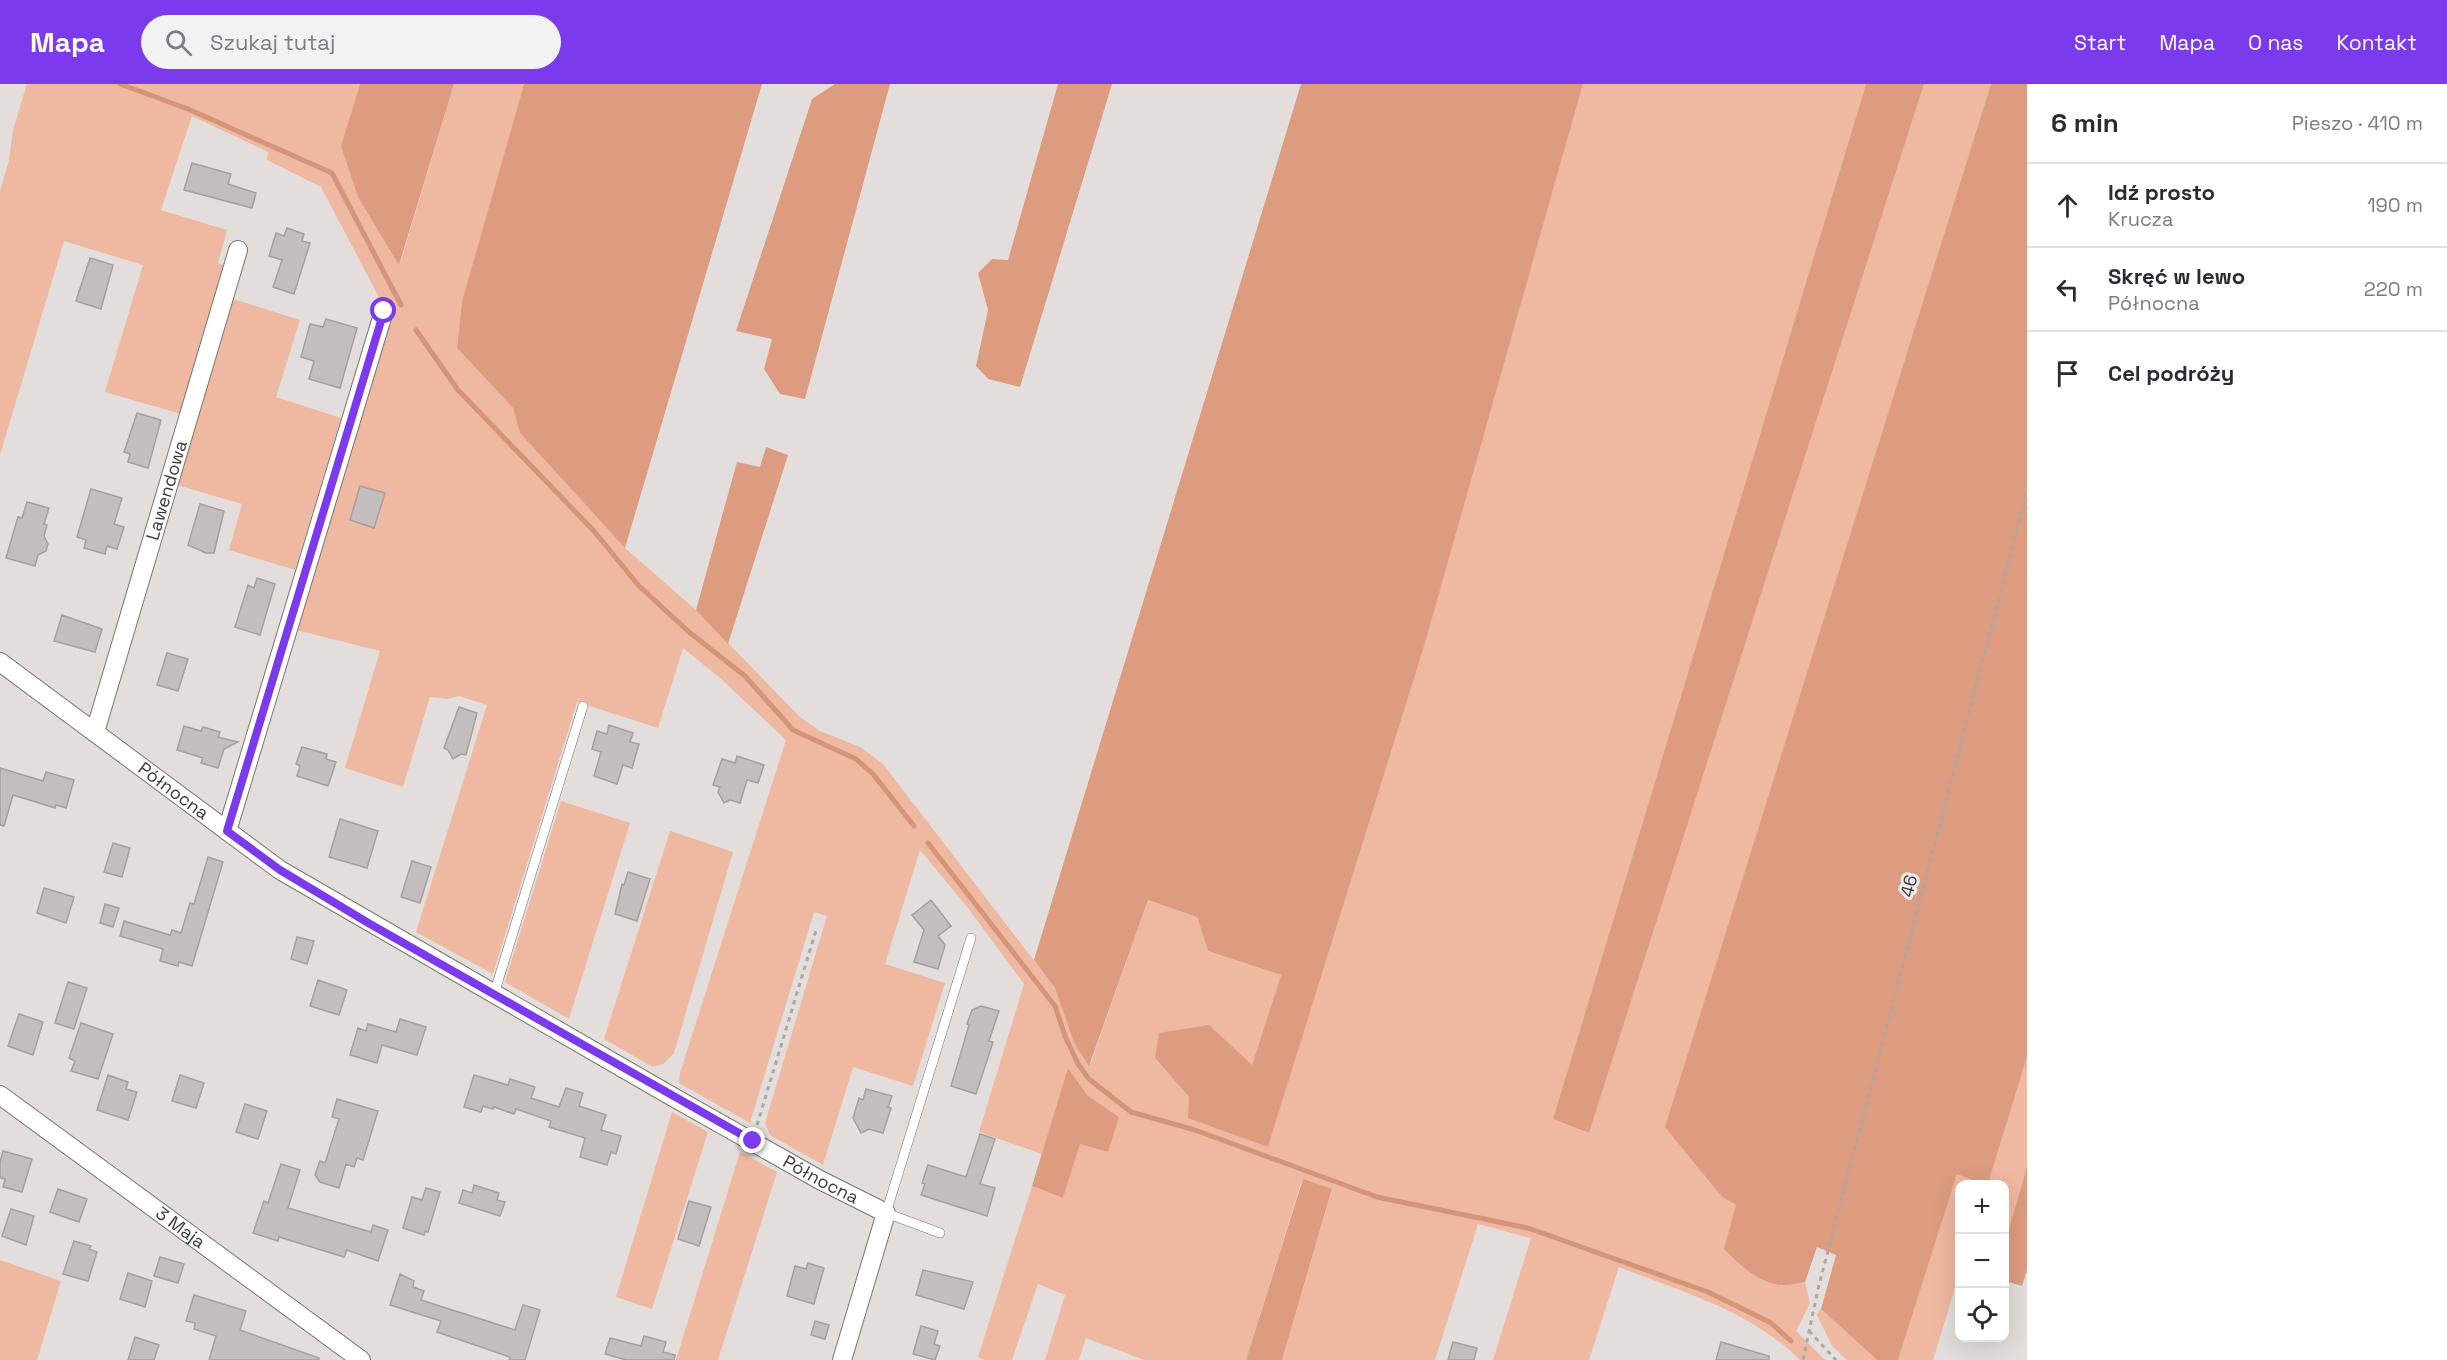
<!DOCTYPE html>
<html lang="pl">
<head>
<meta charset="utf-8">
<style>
	body { margin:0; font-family:"Space Grotesk",sans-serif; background:#f2f2f3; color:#2b2b33 }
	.controls { position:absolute; right:18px; bottom:18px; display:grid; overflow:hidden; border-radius:12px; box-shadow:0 6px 24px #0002 }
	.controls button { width:54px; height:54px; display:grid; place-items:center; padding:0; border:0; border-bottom:2px solid #e1e1e2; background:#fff; color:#2b2b33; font:30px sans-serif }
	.stop { position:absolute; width:18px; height:18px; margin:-14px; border:4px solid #7c3aed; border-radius:50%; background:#fff }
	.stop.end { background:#7c3aed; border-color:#fff; box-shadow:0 2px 6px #0008 }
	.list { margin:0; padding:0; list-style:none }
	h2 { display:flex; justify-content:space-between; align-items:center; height:78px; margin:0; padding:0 24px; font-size:26px }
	h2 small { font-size:20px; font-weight:400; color:#7c7c81 }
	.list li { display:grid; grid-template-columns:39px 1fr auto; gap:18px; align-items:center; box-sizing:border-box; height:84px; padding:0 24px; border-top:2px solid #e1e1e2 }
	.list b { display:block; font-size:22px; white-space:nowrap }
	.list p { margin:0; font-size:20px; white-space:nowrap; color:#7c7c81 }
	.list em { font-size:20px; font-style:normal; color:#7c7c81 }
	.icon { flex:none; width:33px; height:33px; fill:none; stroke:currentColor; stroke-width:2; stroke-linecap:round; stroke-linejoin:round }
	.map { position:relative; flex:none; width:2027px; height:1276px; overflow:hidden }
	header { display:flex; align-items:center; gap:36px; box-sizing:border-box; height:84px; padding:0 30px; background:#7c3aed; color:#fff }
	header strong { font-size:28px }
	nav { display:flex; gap:33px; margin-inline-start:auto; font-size:21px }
	.search { width:420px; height:54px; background:#f2f2f3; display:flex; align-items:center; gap:15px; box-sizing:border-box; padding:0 21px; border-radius:33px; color:#7c7c81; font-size:22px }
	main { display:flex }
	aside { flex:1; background:#fff }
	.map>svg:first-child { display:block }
	.green { fill:#efb8a0 }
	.forest { fill:#dd9c80 }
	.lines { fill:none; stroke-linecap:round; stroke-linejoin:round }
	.stream { stroke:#d59578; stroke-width:5 }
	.building { fill:#c3bebc; stroke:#a5a09e; stroke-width:1.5 }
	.lane-casing { stroke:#7a7573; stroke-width:10 }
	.street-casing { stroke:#7a7573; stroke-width:20 }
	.path { stroke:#aca8a6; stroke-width:3; stroke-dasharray:4.5 4.5; stroke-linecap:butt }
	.lane { stroke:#fff; stroke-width:9 }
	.street { stroke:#fff; stroke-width:18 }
	.route { stroke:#7c3aed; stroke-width:8 }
	.labels { text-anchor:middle; stroke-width:6; stroke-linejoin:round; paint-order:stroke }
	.street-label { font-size:18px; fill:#3c3a39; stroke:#f0ece9 }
</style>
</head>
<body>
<header>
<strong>Mapa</strong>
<div class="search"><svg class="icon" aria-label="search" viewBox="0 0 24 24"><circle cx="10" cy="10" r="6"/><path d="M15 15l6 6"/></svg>Szukaj tutaj</div>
<nav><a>Start</a><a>Mapa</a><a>O nas</a><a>Kontakt</a></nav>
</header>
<main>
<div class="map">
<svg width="2027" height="1276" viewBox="0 0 2027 1276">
	<rect width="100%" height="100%" fill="#e3dedc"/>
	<!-- green -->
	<path class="green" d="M27 0H360L341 62 400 180 454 0H524L462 217 457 264 513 324 520 349 625 464 696 526 800 633 820 647 860 663 883 680 1055 904 1074 959 1090 981 1148 816 1197 833 1208 867 1281 891 1252 981 1155 974 1189 1013 1268 1063 1426 556 1583 0H1866L1553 1035 1589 1049 1924 0H1991L1666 1043 1722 1113 1736 1121 1781 1202 1805 1198 1810 1219 1796 1247 1825 1276H1800C1751 1227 1682 1208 1619 1183L1589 1276H1493L1531 1154 1478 1140 1435 1276H1282L1332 1106 1302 1096 1246 1276H1144L1086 1254 1079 1276H1045L1065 1211 1038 1200 1012 1276H984L978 1273 1032 1102 1063 1114 1080 1059 1119 1033 1087 1011 1068 985 1042 1070 979 1048 1024 900 968 824 920 766 885 880 945 899 913 1002 853 983 823 1081 770 1051 765 1039 827 832 814 828 750 1039 679 999 680 989 786 656 720 594 683 564 658 644 577 618 493 890 416 848 487 621 459 612 448 615 430 613 403 703 345 684 380 567 296 546 391 236 321 103 267 76 268 68 192 32 161 126 227 146 218 179 225 182 181 330 105 308 143 181 64 157 0 371V107L9 76 13 46Z
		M233 215 300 236 276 313 341 334 295 486 229 466 242 420 177 401Z
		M561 717 630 739 569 935 505 898Z
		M670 747 733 768 674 969 663 980 653 983 604 955Z
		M2027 973V1083L2005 1158 2004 1100H1988Z
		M672 1028 708 1048 652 1225 616 1213Z
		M740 1068 777 1088 718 1276H676Z
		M1957 1089 1983 1100H1960L1959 1191 1933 1276H1898Z
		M0 1176 61 1197 37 1276H0Z
		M1821 1225 1877 1276H1847L1832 1262 1817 1231Z"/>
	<!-- forest -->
	<path class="forest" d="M360 0H454L399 181 358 113 341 62Z
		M524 0H762L625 464 520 349 513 324 457 264 462 217Z
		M835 0H890L805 315 780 310 764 285 772 255 736 247 812 15Z
		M1058 0H1112L1020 303 988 295 976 282 988 226 978 189 992 175 1008 176Z
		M1301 0H1583L1426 556 1268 1063 1188 1034 1189 1013 1155 974 1159 949 1209 941 1252 981 1281 891 1208 867 1197 833 1148 816 1089 982 1074 959 1055 904 1034 876Z
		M1866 0H1924L1589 1049 1553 1035Z
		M1991 0H2027V973L1988 1100H1983L1957 1090 1898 1276H1877L1821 1225 1836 1171 1817 1163 1805 1198C1798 1199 1788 1202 1781 1201 1758 1199 1739 1180 1724 1165L1736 1121 1722 1113 1665 1043Z
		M766 363 788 371 728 560 696 526 737 378 760 383Z
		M1068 984 1087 1011 1119 1033 1108 1068 1080 1060 1063 1114 1032 1102Z
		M2027 1083V1186L2022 1202 2005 1197V1158Z
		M1303 1095 1332 1105 1282 1276H1246Z"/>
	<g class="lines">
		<!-- stream -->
		<path class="stream" d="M120 0 188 25 332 89 401 221
			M416 246 458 306 593 446 639 502 689 548 745 592 793 646 856 675 873 690 914 742
			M928 759 1055 922 1065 952 1078 980 1089 995 1131 1028 1195 1046 1377 1113 1528 1144 1708 1208 1771 1239 1791 1257"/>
	</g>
	<!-- building -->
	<path class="building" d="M192 79 231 90 228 100 256 109 252 124 184 106Z
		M287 144 304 150 302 157 310 159 294 210 273 203 282 176 269 172 276 149 284 152Z
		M90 174 113 181 101 225 76 217Z
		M326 235 357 244 340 304 309 295 314 277 301 273 310 240 323 243Z
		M137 329 161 336 148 384 128 378 130 370 124 368Z
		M360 402 385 409 374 444 350 436Z
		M91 405 122 414 114 440 124 443 117 465 107 462 105 470 84 464 86 456 77 453Z
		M27 418 49 424 44 440 47 441 44 452 48 460 46 467 38 471 35 482 6 474 18 433 22 434Z
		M200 420 224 427 214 469H206L188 461Z
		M257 494 275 500 260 551 235 543 248 501 254 504Z
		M62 531 102 545 95 568 54 557Z
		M167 569 188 575 178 607 157 601Z
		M459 623 477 629 466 671 461 670 453 675 448 666 444 664Z
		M609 641 633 649 630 658 639 660 632 684 623 681 617 700 594 692 601 668 592 665 597 647 607 650Z
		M184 642 201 647 203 643 220 648 218 653 238 658 224 665 218 684 201 679 203 674 177 666Z
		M302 663 327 670 326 675 336 678 328 702 297 692 300 682 296 680Z
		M737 672 764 681 758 699 747 696 740 719 730 716 724 719 718 708 720 703 713 701 722 675 735 679Z
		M0 684 43 697 46 688 74 696 66 724 56 721 55 724 13 711 4 742 0 741Z
		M340 735 378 747 367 784 329 773Z
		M113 759 130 764 122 793 104 788Z
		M208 773 223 778 192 882 179 878 178 882 160 877 163 865 120 852 124 837 170 851 172 846 181 849 190 819 194 820Z
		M412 777 431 783 420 819 401 813Z
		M628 788 650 795 637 837 615 830 622 800 624 801Z
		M44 804 74 813 66 839 37 829Z
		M931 816 951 842 938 852 945 861 938 885 914 878 924 846 912 831Z
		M105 820 119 824 113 843 100 839Z
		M297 853 314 857 307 880 291 875Z
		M318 896 347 906 339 931 310 922Z
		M68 898 87 904 74 945 55 939Z
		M981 922 999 927 989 957 993 958 976 1010 951 1002 969 941 967 940 972 926Z
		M19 930 43 938 33 971 8 962Z
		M400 935 426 943 417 971 382 961 377 979 350 971 358 944 366 947 368 940 396 948Z
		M81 939 113 950 98 995 71 987 75 977 69 974Z
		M108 991 128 998 126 1005 137 1008 128 1036 97 1026Z
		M180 991 204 999 196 1024 172 1017Z
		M474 991 508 1001 510 995 535 1003 531 1014 559 1023 566 1004 583 1009 579 1022 606 1031 601 1046 621 1052 616 1070 611 1068 607 1081 580 1073 585 1054 549 1043 551 1037 516 1025 514 1030 494 1023 493 1025 483 1022 481 1028 464 1023Z
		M866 1005 892 1012 888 1023 891 1024 883 1049 869 1045 861 1049 853 1034 859 1014 863 1016Z
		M337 1015 378 1027 363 1076 357 1074 354 1083 346 1080 339 1104 320 1098 315 1091 320 1077 325 1079 339 1035 332 1033Z
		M245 1020 267 1027 258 1055 236 1048Z
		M980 1050 995 1055 980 1100 995 1104 987 1132 921 1111 925 1100 922 1099 928 1081 966 1093Z
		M3 1067 32 1075 22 1108 3 1103 5 1095 0 1094V1078Z
		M281 1080 300 1086 288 1124 371 1148 373 1141 388 1146 378 1177 347 1166 344 1173 279 1153 278 1157 253 1149 264 1117 268 1119Z
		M474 1101 499 1109 497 1116 505 1118 500 1132 459 1119 463 1106 472 1109Z
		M426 1104 440 1108 428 1148 425 1147 424 1151 403 1144 412 1113 422 1116Z
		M58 1105 87 1115 79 1138 50 1128Z
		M689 1117 711 1123 699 1162 678 1155Z
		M11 1125 34 1132 26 1161 2 1152Z
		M74 1157 91 1162 89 1165 97 1168 88 1197 63 1190Z
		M160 1173 184 1180 178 1199 154 1192Z
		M808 1179 824 1184 814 1220 787 1212 795 1182 806 1185Z
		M923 1186 973 1198 964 1225 916 1211Z
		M128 1189 152 1197 145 1223 120 1215Z
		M400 1190 414 1197 413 1203 424 1207 421 1216 515 1246 523 1221 540 1226 525 1276H509L510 1273 437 1248 441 1237 390 1221Z
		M194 1211 246 1227 240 1246 319 1274V1276H209L216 1252 194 1245 195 1239 186 1237Z
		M815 1237 829 1241 825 1255 811 1251Z
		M921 1242 938 1247 934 1260 940 1262 935 1276 913 1270Z
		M644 1252 666 1258 663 1268 675 1271 674 1276H626L605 1270 610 1254 641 1262Z
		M135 1253 159 1261 154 1276H128Z
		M1453 1258 1477 1264 1474 1276H1448Z
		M1721 1258 1769 1272V1276H1716Z"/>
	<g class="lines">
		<!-- lane casing -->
		<g class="lane-casing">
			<path id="lane" d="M494 910 583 622
				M940 1149 886 1129 971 854"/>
		</g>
		<!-- street casing -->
		<g class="street-casing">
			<g id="street">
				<path id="s1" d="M0 578 280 786 666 1009 820 1096 886 1129 842 1276"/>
				<path id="s2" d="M95 648 238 166"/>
				<path d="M227 747 384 227"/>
				<path id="s3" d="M0 1011 361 1276"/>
			</g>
		</g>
		<!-- path -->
		<path class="path" d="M757 1041 817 843
			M1809 1247 1836 1276
			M1803 1276 1818 1205 2027 407"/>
		<!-- lane -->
		<use href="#lane" class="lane"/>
		<!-- street -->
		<use href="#street" class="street"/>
	</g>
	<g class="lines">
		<!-- route -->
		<path class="route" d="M384 227 227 747 280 786 370 840 753 1057"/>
	</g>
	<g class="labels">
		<!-- street labels -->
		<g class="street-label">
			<text dy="6" stroke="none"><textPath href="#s2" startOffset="252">Lawendowa</textPath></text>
			<text dy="6" stroke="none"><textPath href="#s1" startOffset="216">Północna</textPath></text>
			<text transform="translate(1909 802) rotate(-75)" y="6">46</text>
			<text dy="6" stroke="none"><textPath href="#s1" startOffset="972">Północna</textPath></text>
			<text dy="6" stroke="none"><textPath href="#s3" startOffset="224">3 Maja</textPath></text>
		</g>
	</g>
</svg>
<div class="controls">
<button>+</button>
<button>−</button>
<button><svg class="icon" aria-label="locate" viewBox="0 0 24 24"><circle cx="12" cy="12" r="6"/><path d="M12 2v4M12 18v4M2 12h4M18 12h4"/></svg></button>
</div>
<div class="stop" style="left:384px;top:227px"></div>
<div class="stop end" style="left:753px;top:1057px"></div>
</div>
<aside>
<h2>6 min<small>Pieszo · 410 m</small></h2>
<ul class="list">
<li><svg class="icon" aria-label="ahead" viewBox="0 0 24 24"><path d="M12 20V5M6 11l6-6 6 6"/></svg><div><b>Idź prosto</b><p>Krucza</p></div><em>190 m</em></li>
<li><svg class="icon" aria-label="left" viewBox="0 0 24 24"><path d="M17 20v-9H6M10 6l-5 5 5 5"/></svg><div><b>Skręć w lewo</b><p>Północna</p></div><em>220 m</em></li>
<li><svg class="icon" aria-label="arrive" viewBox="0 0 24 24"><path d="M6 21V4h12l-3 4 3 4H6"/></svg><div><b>Cel podróży</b></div></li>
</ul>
</aside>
</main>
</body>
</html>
